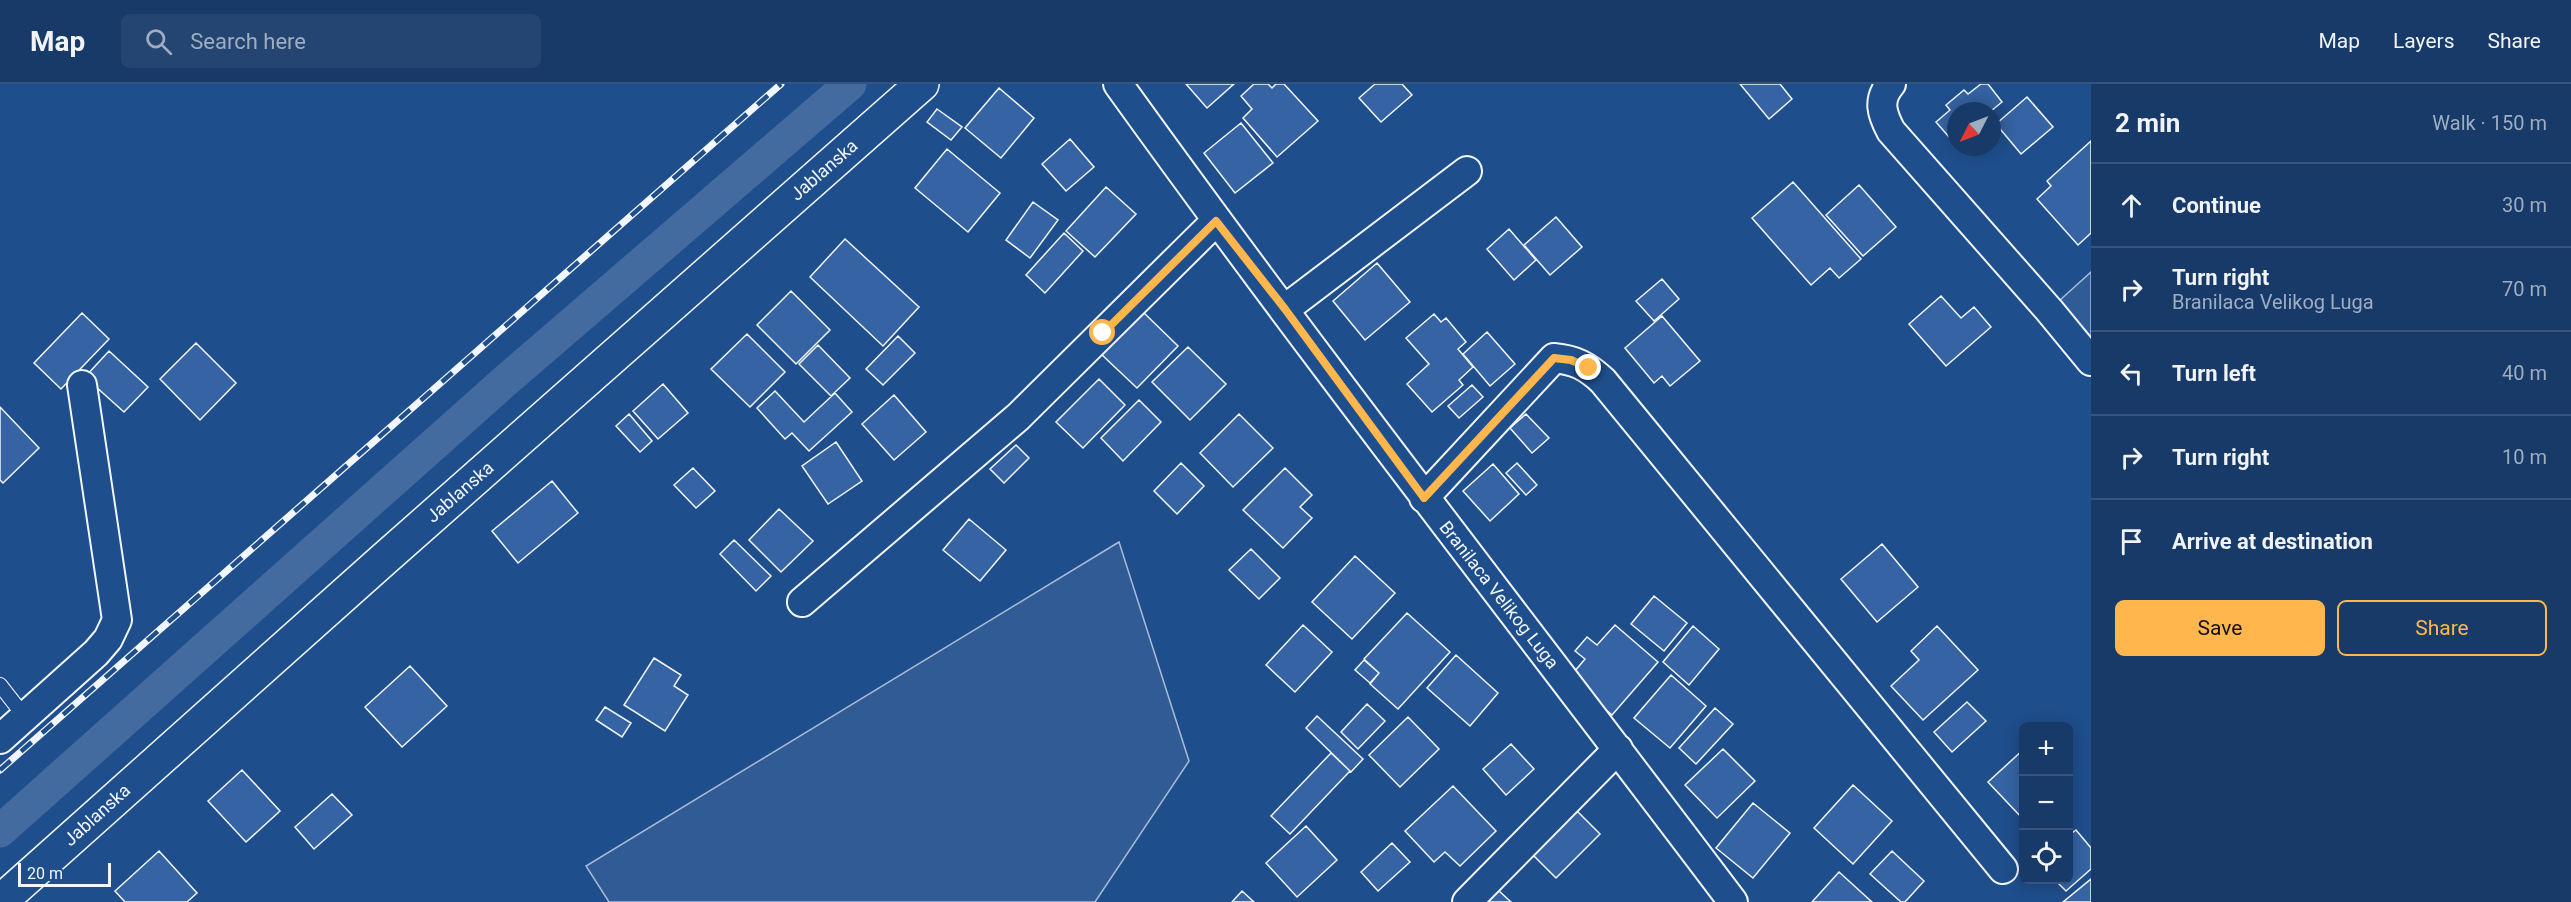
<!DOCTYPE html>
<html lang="en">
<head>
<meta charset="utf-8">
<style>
	body { margin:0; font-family:Roboto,sans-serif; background:#244571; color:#f1f3f6 }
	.controls { position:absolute; right:18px; bottom:18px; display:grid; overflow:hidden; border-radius:9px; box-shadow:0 3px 15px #0003 }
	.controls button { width:54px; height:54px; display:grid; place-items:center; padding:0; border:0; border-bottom:2px solid #36547d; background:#173a69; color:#f1f3f6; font:30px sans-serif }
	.compass { position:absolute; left:1947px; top:18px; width:54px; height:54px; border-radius:50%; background:#173a69; box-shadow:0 3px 15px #0003; rotate:228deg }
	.scale { position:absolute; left:18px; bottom:15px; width:93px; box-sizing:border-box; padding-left:6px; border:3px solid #f2f6ff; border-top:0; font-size:16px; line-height:21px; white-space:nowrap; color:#f2f6ff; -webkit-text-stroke:4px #1f4e8c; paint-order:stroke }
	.stop { position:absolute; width:18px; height:18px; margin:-14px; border:4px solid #ffb74d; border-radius:50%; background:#fff }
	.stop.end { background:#ffb74d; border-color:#fff; box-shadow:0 2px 6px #0008 }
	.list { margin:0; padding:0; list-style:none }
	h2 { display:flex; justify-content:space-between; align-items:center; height:78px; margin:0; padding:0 24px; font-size:26px }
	h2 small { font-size:20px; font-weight:400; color:#9eadc0 }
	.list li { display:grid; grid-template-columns:39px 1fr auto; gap:18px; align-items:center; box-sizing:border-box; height:84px; padding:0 24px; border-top:2px solid #36547d }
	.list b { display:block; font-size:22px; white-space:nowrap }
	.list p { margin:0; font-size:20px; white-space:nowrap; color:#9eadc0 }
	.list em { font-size:20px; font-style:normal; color:#9eadc0 }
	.actions { display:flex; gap:12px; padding:18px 24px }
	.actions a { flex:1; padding:14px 0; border:2px solid #ffb74d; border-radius:9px; text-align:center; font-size:21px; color:#ffb74d }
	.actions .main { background:#ffb74d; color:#111 }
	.icon { flex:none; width:33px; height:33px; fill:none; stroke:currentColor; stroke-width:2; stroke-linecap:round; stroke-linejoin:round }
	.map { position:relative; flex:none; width:2091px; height:818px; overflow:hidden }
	header { display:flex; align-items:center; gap:36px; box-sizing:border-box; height:84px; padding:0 30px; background:#173a69; border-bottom:2px solid #36547d }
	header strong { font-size:28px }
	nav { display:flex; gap:33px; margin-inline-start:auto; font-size:21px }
	.search { width:420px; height:54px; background:#244571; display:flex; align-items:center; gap:15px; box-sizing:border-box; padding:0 21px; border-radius:9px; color:#9eadc0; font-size:22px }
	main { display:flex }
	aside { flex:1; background:#173a69 }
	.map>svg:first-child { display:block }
	.built { fill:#305b95; stroke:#a8bbd7; stroke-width:1.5 }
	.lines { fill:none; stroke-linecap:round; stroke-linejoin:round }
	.canal { stroke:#446ba0; stroke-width:33 }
	.building { fill:#3563a3; stroke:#f2f6ff; stroke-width:1.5 }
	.service-casing { stroke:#f2f6ff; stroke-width:16 }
	.minor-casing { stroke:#f2f6ff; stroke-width:32 }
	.primary-casing { stroke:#f2f6ff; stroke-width:36 }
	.service { stroke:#1f4e8c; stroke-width:14 }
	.minor { stroke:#1f4e8c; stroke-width:28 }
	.primary { stroke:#1f4e8c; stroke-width:33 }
	.rail-casing { stroke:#f2f6ff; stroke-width:7 }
	.rail { stroke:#1f4e8c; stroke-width:4.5; stroke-dasharray:14; stroke-linecap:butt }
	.route { stroke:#ffb74d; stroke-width:8 }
	.labels { text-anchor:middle; stroke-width:4.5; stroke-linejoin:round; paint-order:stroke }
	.street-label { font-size:18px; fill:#f2f6ff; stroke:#1f4e8c }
</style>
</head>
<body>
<header>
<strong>Map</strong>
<div class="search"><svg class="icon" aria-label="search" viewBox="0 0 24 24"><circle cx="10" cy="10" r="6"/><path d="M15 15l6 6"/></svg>Search here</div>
<nav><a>Map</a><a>Layers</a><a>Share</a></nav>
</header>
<main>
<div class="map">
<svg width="2091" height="818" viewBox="0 0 2091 818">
	<rect width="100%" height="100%" fill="#1f4e8c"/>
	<!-- built -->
	<path class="built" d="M2091 188V277L2049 226Z
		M1119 458 1189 677 1095 818H609L586 782Z"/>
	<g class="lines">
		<!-- canal -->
		<path class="canal" d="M0 747 504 298 850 0"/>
	</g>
	<!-- building -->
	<path class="building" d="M1186 0H1234L1207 24Z
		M1254 0H1268L1272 4 1276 0H1284L1318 37 1277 73 1243 34 1252 25 1241 12Z
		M1375 0H1402L1412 11 1381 38 1359 14Z
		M1740 0H1780L1792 15 1769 35Z
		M1981 0H1988L2002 18 1991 27H1956V61L1936 38 1950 26 1946 21 1964 6 1968 10Z
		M999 4 1034 34 1001 74 965 44Z
		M2027 13 2053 43 2021 70 1996 40Z
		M937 25 962 43 951 56 927 38Z
		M1241 39 1273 79 1235 109 1204 69Z
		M1070 55 1094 83 1066 107 1042 80Z
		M2091 57V149L2078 161 2037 115 2051 102 2047 97Z
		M947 65 1000 109 968 148 915 104Z
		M1793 98 1861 175 1839 194 1830 184 1811 201 1752 134Z
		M1859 101 1896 143 1863 172 1826 131Z
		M1106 103 1136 130 1095 173 1066 147Z
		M1033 118 1058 136 1030 174 1006 156Z
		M1556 133 1582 163 1550 191 1524 161Z
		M1509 145 1536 176 1514 196 1487 165Z
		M1064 149 1083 167 1045 209 1026 191Z
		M845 155 919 223 883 262 810 193Z
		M1377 179 1410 218 1365 256 1333 217Z
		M1662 195 1679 215 1654 237 1636 217Z
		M791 207 830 246 796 280 757 241Z
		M1941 212 1961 234 1974 223 1991 243 1946 282 1909 240Z
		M1142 227 1178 262 1137 304 1101 270Z
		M82 229 109 255 61 305 34 279Z
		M1434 230 1441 238 1446 234 1466 258 1458 265 1473 283 1459 296 1463 301 1432 328 1407 300 1429 280 1406 254Z
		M1662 232 1700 277 1670 302 1662 292 1654 299 1625 264Z
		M1487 248 1515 280 1490 302 1463 270Z
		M747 250 785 288 750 323 711 285Z
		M898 252 915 269 883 301 866 285Z
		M196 259 236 299 200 336 160 295Z
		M818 261 850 294 831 312 799 280Z
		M1188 263 1226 300 1190 336 1152 298Z
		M109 267 148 303 124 328 85 293Z
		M1099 295 1125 321 1083 364 1056 338Z
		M663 300 688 329 658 355 633 327Z
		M1472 301 1483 313 1459 334 1448 322Z
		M775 307 804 338 835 309 852 328 809 367 792 349 785 355 757 324Z
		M894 311 926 348 894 376 862 340Z
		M1139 316 1161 338 1123 377 1101 354Z
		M0 323 39 364 3 399 0 396Z
		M629 330 652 357 640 368 616 342Z
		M1239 330 1273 364 1233 403 1200 369Z
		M1526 330 1549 354 1532 369 1510 344Z
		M836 358 862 397 828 420 802 382Z
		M1016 361 1029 374 1004 399 990 385Z
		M1181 379 1204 402 1177 430 1154 407Z
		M1517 379 1537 401 1526 411 1506 389Z
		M1493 380 1519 410 1490 437 1463 407Z
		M693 384 715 407 696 424 674 401Z
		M1285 384 1312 411 1300 423 1312 434 1283 464 1243 426Z
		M552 397 578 429 518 479 492 447Z
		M779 425 813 457 781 488 749 456Z
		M969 435 1006 466 980 497 943 466Z
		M734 456 771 492 756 507 720 470Z
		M1882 460 1918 503 1877 538 1841 495Z
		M1251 465 1280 494 1259 515 1229 486Z
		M1355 472 1395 509 1352 555 1312 518Z
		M1654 512 1687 539 1664 567 1631 540Z
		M1407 529 1450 568 1398 625 1370 600 1379 589 1364 575Z
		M1303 541 1332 568 1295 608 1266 581Z
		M1615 541 1658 578 1612 631 1569 594 1585 575 1575 567 1587 553 1597 561Z
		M1693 542 1719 565 1689 601 1663 578Z
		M1937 542 1978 586 1923 636 1891 602 1919 576 1911 567Z
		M1456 571 1498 609 1470 642 1427 604Z
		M654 574 681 591 674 602 688 611 665 647 624 621Z
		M1364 576 1379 589 1370 599 1355 586Z
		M410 582 447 622 402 663 365 623Z
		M1671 591 1706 622 1670 664 1634 634Z
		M1967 618 1986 637 1952 668 1934 648Z
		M1367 620 1385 637 1358 665 1341 648Z
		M605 623 631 639 622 653 596 636Z
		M1715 624 1733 640 1696 680 1679 664Z
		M1317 632 1363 675 1351 688 1306 644Z
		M1408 633 1439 665 1400 703 1369 671Z
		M1511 660 1534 685 1506 711 1483 685Z
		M1723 665 1755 697 1717 734 1685 701Z
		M2024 665V736L1988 698Z
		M1331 669 1350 687 1290 750 1271 732Z
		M242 686 280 727 246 758 208 717Z
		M1853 701 1892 737 1853 780 1814 744Z
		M1453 702 1496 747 1460 782 1445 768 1434 778 1405 747Z
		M332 710 352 731 314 765 295 743Z
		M1753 719 1790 749 1753 794 1716 764Z
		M1572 722 1600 750 1556 794 1528 766Z
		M1306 742 1337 776 1297 813 1266 779Z
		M2076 746 2091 764V785L2066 807 2055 796H2068V752Z
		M1392 759 1410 778 1378 807 1361 788Z
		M159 767 197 809 187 818H125L115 807Z
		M1892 767 1924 797 1905 818H1901L1870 790Z
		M1839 788 1872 818H1812Z
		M2091 795V818H2063Z
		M1498 806 1511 818H1478L1484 811 1489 816Z
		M1242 807 1254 818H1232Z"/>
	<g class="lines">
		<!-- service casing -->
		<g class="service-casing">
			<path id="service" d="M0 601 25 633"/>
		</g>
		<!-- minor casing -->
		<g class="minor-casing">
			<path id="minor" d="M1118 0C1317 277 1528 546 1733 818
				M1891 0C1877 16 1882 30 1891 47L2049 226 2091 277
				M1285 225 1467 87
				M1424 414 1554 274C1575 276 1587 282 1603 297L2003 785
				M802 518 1018 333 1216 137
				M0 655 96 569 108 555 117 536 82 301
				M1467 818 1618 665"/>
		</g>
		<!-- primary casing -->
		<g class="primary-casing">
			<path id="primary" d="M0 818 383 476 922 0"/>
		</g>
		<!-- service -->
		<use href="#service" class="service"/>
		<!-- minor -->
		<use href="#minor" class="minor"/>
		<!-- primary -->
		<use href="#primary" class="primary"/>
		<!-- rail casing -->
		<g class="rail-casing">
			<path id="rail" d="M0 686 781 0"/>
		</g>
		<!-- rail -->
		<use href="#rail" class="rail"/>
	</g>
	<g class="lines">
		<!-- route -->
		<path class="route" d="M1103 249 1216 137 1285 225 1424 414 1554 274 1571 276 1589 284"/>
	</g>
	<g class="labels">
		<!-- street labels -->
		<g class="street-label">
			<text transform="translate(824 86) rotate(-41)" y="6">Jablanska</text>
			<text transform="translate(460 408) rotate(-41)" y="6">Jablanska</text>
			<text transform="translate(1499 511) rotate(52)" y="6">Branilaca Velikog Luga</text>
			<text transform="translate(97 731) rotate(-42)" y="6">Jablanska</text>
		</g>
	</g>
</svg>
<div class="controls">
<button>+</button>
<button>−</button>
<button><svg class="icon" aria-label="locate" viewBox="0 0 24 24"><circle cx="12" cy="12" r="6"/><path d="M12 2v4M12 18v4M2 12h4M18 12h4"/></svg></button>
</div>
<svg class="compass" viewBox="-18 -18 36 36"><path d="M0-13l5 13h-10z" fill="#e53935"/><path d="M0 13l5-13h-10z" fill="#9eadc0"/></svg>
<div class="scale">20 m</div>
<div class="stop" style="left:1103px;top:249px"></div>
<div class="stop end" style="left:1589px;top:284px"></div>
</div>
<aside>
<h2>2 min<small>Walk · 150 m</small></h2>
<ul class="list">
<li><svg class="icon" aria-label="ahead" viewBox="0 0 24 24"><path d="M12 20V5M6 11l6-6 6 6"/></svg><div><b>Continue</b></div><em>30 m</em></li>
<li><svg class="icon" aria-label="right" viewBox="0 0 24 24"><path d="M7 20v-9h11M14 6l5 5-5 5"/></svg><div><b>Turn right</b><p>Branilaca Velikog Luga</p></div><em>70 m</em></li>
<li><svg class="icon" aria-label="left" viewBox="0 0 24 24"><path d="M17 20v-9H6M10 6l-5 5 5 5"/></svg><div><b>Turn left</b></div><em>40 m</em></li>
<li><svg class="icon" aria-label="right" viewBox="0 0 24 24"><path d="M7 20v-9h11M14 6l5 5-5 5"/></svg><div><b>Turn right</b></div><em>10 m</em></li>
<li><svg class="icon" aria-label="arrive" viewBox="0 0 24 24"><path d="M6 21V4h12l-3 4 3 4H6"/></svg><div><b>Arrive at destination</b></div></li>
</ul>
<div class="actions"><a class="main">Save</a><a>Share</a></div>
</aside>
</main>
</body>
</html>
